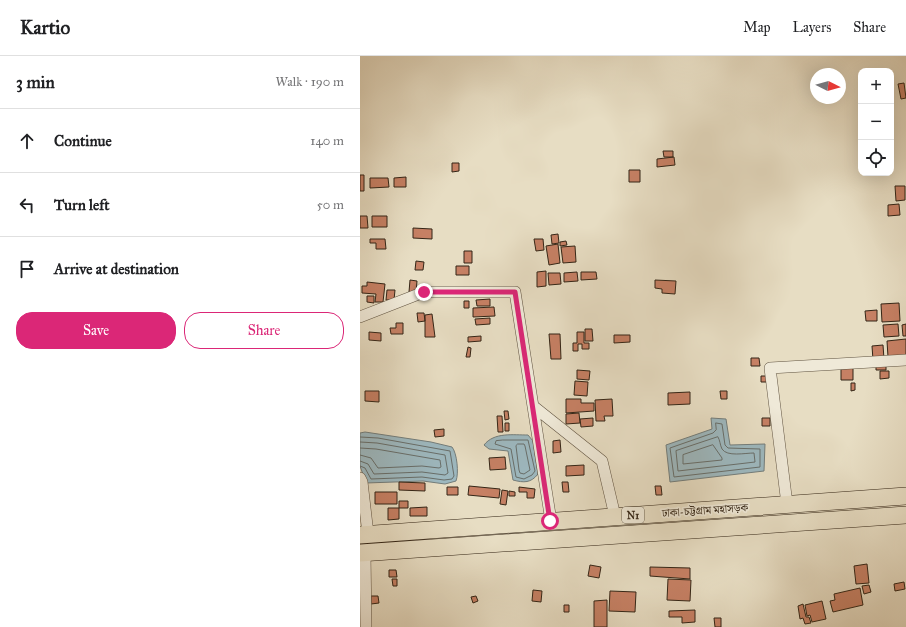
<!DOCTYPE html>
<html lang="en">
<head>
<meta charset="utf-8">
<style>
	body { margin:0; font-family:"IM FELL Great Primer","Noto Serif Bengali",serif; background:#f2f2f2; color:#202124 }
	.controls { position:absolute; right:12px; top:12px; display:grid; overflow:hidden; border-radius:8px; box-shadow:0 4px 16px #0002 }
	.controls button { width:36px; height:36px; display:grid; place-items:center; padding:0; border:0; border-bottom:1px solid #e0e0e0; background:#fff; color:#202124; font:20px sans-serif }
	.compass { position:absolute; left:450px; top:12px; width:36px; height:36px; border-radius:50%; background:#fff; box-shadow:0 4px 16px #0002; rotate:96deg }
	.stop { position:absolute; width:12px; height:12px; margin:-9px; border:3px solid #db2777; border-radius:50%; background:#fff }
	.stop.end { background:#db2777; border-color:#fff; box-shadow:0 1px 4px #0008 }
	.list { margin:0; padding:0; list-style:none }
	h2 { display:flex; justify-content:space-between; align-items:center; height:52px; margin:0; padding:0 16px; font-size:17px }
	h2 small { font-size:13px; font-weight:400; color:#757577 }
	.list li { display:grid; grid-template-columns:26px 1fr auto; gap:12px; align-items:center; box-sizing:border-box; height:64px; padding:0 16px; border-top:1px solid #e0e0e0 }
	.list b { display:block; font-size:15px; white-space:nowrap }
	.list em { font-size:13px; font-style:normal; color:#757577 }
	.actions { display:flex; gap:8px; padding:12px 16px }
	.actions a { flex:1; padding:9px 0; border:1px solid #db2777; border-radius:16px; text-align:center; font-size:14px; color:#db2777 }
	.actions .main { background:#db2777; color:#fff }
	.icon { flex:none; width:22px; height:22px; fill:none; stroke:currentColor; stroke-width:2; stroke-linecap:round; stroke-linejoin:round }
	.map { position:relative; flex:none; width:546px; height:571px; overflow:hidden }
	header { display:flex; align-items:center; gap:24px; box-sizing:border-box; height:56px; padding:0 20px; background:#fff; border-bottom:1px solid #e0e0e0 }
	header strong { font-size:19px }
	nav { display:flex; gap:22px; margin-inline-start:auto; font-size:14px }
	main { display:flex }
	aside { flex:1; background:#fff }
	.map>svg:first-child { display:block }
	.water { fill:#9db8bf; stroke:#737d7b }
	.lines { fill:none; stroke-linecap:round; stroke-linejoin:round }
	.shore { stroke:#686e6a; stroke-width:1 }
	.building { fill:#c68064; stroke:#332516 }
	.minor-casing { stroke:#605341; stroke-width:12 }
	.highway-casing { stroke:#332516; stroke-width:18 }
	.minor { stroke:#efe9d8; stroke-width:11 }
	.highway { stroke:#e7ddc3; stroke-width:17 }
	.route { stroke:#db2777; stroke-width:5 }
	.labels { text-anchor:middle; stroke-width:3.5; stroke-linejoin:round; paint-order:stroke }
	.shield { fill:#efe9d8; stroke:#6b6050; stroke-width:1 }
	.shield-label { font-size:10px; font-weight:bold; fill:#332516 }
	.street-label { font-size:11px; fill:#332516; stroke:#efe9d8 }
</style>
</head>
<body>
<header>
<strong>Kartio</strong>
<nav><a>Map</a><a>Layers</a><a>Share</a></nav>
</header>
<main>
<aside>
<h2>3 min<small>Walk · 190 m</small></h2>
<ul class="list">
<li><svg class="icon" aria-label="ahead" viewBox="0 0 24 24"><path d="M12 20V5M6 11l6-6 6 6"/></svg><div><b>Continue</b></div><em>140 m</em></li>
<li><svg class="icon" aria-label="left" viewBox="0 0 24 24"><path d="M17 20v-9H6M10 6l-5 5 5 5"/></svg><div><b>Turn left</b></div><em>50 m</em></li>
<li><svg class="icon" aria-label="arrive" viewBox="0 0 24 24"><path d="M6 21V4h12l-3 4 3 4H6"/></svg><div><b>Arrive at destination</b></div></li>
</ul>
<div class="actions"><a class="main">Save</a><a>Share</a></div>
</aside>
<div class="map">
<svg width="546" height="571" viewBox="0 0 546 571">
	<rect width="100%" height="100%" fill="#e7ddc3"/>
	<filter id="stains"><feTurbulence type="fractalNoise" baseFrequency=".005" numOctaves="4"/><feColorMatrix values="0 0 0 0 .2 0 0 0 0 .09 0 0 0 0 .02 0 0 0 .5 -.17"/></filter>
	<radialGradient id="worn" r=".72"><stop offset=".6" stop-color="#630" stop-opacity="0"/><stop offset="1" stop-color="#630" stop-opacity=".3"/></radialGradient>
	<!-- water -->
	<path class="water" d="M351 362 366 363 370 389 405 388 404 415 310 426 306 389 352 373Z
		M5 376 71 386 92 391C97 397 99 417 96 425L85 428 63 425 6 427 0 410V377Z
		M168 379 173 385 178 418C171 427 164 427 153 424L148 395 129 393 124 389C134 376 153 379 168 379Z"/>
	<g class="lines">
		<!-- shore -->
		<path class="shore" d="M356 367 362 368 365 389 368 392 400 393V411L314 421 310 392 353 377 356 374Z
			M0 381 18 382 90 395 94 420 92 423 84 424 62 421 11 423 5 412 0 410
			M358 381C360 384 360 389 362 393 367 401 385 397 394 397L395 406 318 415 316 395Z
			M143 384H168L175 415 172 419 164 423 156 421 151 393 135 388 136 385Z
			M0 386 17 387 85 399 88 417 85 419 62 416 14 418 8 408 0 405
			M158 388H164L165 390 170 414 164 418 160 417 159 414 156 390Z
			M353 389 362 402V404L323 408V399Z
			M0 392 16 393 80 404 81 411 79 412 62 410 18 412 11 402 0 399"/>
	</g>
	<!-- building -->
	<path class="building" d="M544 27 546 42 541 43 538 28Z
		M303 95H313V101H304Z
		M314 101 315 109 297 111V103Z
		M92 107H99V115L92 116Z
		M269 114H280V126H269Z
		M0 119H4V135H0Z
		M46 121V131H34V122Z
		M10 122H28L29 131 10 132Z
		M535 130H545V144L536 145Z
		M539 148 540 159 528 160V149Z
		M0 160H7L8 172H0Z
		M12 160H27V171H12Z
		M53 172 72 173V183L53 182Z
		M198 178 199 187 192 188 191 179Z
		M10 183H25L26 193H16V187H10Z
		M174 183H183L184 194 176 195Z
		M206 185 207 189 200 190V186Z
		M198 188 200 207 189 209 186 190Z
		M215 190 216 206 203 207 201 191Z
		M104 195H112V207H104Z
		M56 205 64 206 63 214H55Z
		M96 210H109V219H96Z
		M186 215V230L177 231V216Z
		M217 216 218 225 204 226V217Z
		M221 216H236L237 223 221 224Z
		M188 217H200L201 228 189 229Z
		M50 224 57 225 56 237 49 236Z
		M295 224 316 225 315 238 302 237V233L295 232Z
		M7 226 25 228 23 246H15L16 238 2 237V230H7Z
		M27 234H35L34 244H26Z
		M7 240H14V247L7 246Z
		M130 243V250H117L116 244Z
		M104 245H109V252H104Z
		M539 247 540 265 522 266 521 248Z
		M134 251 135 260 113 261V252Z
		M517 254V265H506L505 255Z
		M57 257H64L65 265 58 266Z
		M72 258 75 281H65V259Z
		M130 262V268L116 269 115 263Z
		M36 267H43V278H31L30 272H36Z
		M538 268 539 280 524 281 523 269Z
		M546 268V280H543L542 269Z
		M225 273H232L233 285H225Z
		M9 276 21 277V285L9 284Z
		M217 276H224V287H229V293H222V288H218V295H213V287H217Z
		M189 278H200L201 303H191Z
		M254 279H270V286L254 287Z
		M121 280V285L108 286V281Z
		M546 283V300L528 301 527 285Z
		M523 289 524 303 513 304 512 290Z
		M108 291 111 292 110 301H106Z
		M391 302H399L400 310H391Z
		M526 308V314H516V309Z
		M493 312V324H481V313Z
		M217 314 230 315 229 324 217 323Z
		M520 315H529V322L520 323Z
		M401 320H407L408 326H401Z
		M215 325 228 326 227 340 214 339Z
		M491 327H495V334L491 335Z
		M5 335H19V346L5 345Z
		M360 335H367V343H361Z
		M330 336V348L308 349V337Z
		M206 343H221V347H234V355L206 357Z
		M252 343 253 360H244L245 365H236L235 344Z
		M144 355H148L149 363 145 364Z
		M219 357 220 367 206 368V358Z
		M137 360H142L143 376H138Z
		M233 362V370L221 371 220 363Z
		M402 362H410V370H402Z
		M145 367H149V375H145Z
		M84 373V380L75 381 74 374Z
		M200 384 201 396 193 397V385Z
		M145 401 146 413 130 414 129 402Z
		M224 409V419L206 420V410Z
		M39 426 65 427V435L39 434Z
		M202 426H208L209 436H203Z
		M109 430 140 433 139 442 108 439Z
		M295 430H301L302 439H296Z
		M87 431H98V439H87Z
		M159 431 175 433 174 442H167V436H159Z
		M142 434 148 435 146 449 140 448Z
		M149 435 155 436V440H149Z
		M15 436H37V448H15Z
		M39 445H48V452H39Z
		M67 451V460H50V452Z
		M28 452H39V463L28 464Z
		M507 508 509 527 496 528 494 510Z
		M230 509 241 511 239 522 228 520Z
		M290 511 330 512V523L290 520Z
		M29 514H36L37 521H29Z
		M32 523H37V530H33Z
		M308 523 331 524 330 545 307 544Z
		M544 526 545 533 535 535 534 528Z
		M509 529 511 536 504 538 502 530Z
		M500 532 503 549 473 556 470 545 475 544 474 538Z
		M173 534 182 535 181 546 172 545Z
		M250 535 276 536 275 556 249 555Z
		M11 540H18L19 547 11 548Z
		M116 540 118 545 113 547 111 541Z
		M247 544V571H234V545Z
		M462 545 466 563 452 566 450 559 447 560 445 549Z
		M443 548 446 561H449L451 567 445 568 443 562 440 563 438 550Z
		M204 549H209V556H204Z
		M335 554V566L322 567V561H309V555Z
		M354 562H361V571H355Z"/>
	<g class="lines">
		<!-- minor casing -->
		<g class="minor-casing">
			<path id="minor" d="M0 261 64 236H155L191 465
				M173 350 242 405 255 460
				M0 422 2 426 8 478
				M427 448 410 312 546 304
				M5 497 6 571"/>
		</g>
		<!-- highway casing -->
		<g class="highway-casing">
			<path id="highway" d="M0 479 546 440
				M0 497 546 459"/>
		</g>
		<!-- minor -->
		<use href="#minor" class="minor"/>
		<!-- highway -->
		<use href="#highway" class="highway"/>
	</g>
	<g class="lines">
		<!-- route -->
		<path class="route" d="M64 236H155L190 465"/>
	</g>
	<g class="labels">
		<!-- shield labels -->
		<rect class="shield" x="262" y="451" width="22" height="16" rx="3"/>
		<g class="shield-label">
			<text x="273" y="463">N1</text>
		</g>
		<!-- street labels -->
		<g class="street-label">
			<text transform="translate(345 454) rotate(-4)" y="4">ঢাকা-চট্টগ্রাম মহাসড়ক</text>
		</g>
	</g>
	<rect width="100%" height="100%" filter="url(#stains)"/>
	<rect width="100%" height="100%" fill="url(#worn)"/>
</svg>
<div class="controls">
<button>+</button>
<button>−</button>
<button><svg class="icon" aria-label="locate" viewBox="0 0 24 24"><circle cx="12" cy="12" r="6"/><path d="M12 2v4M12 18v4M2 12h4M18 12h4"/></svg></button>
</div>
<svg class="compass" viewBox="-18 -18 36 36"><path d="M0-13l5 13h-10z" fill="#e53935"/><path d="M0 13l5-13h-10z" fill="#757577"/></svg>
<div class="stop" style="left:190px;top:465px"></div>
<div class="stop end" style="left:64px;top:236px"></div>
</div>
</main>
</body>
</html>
